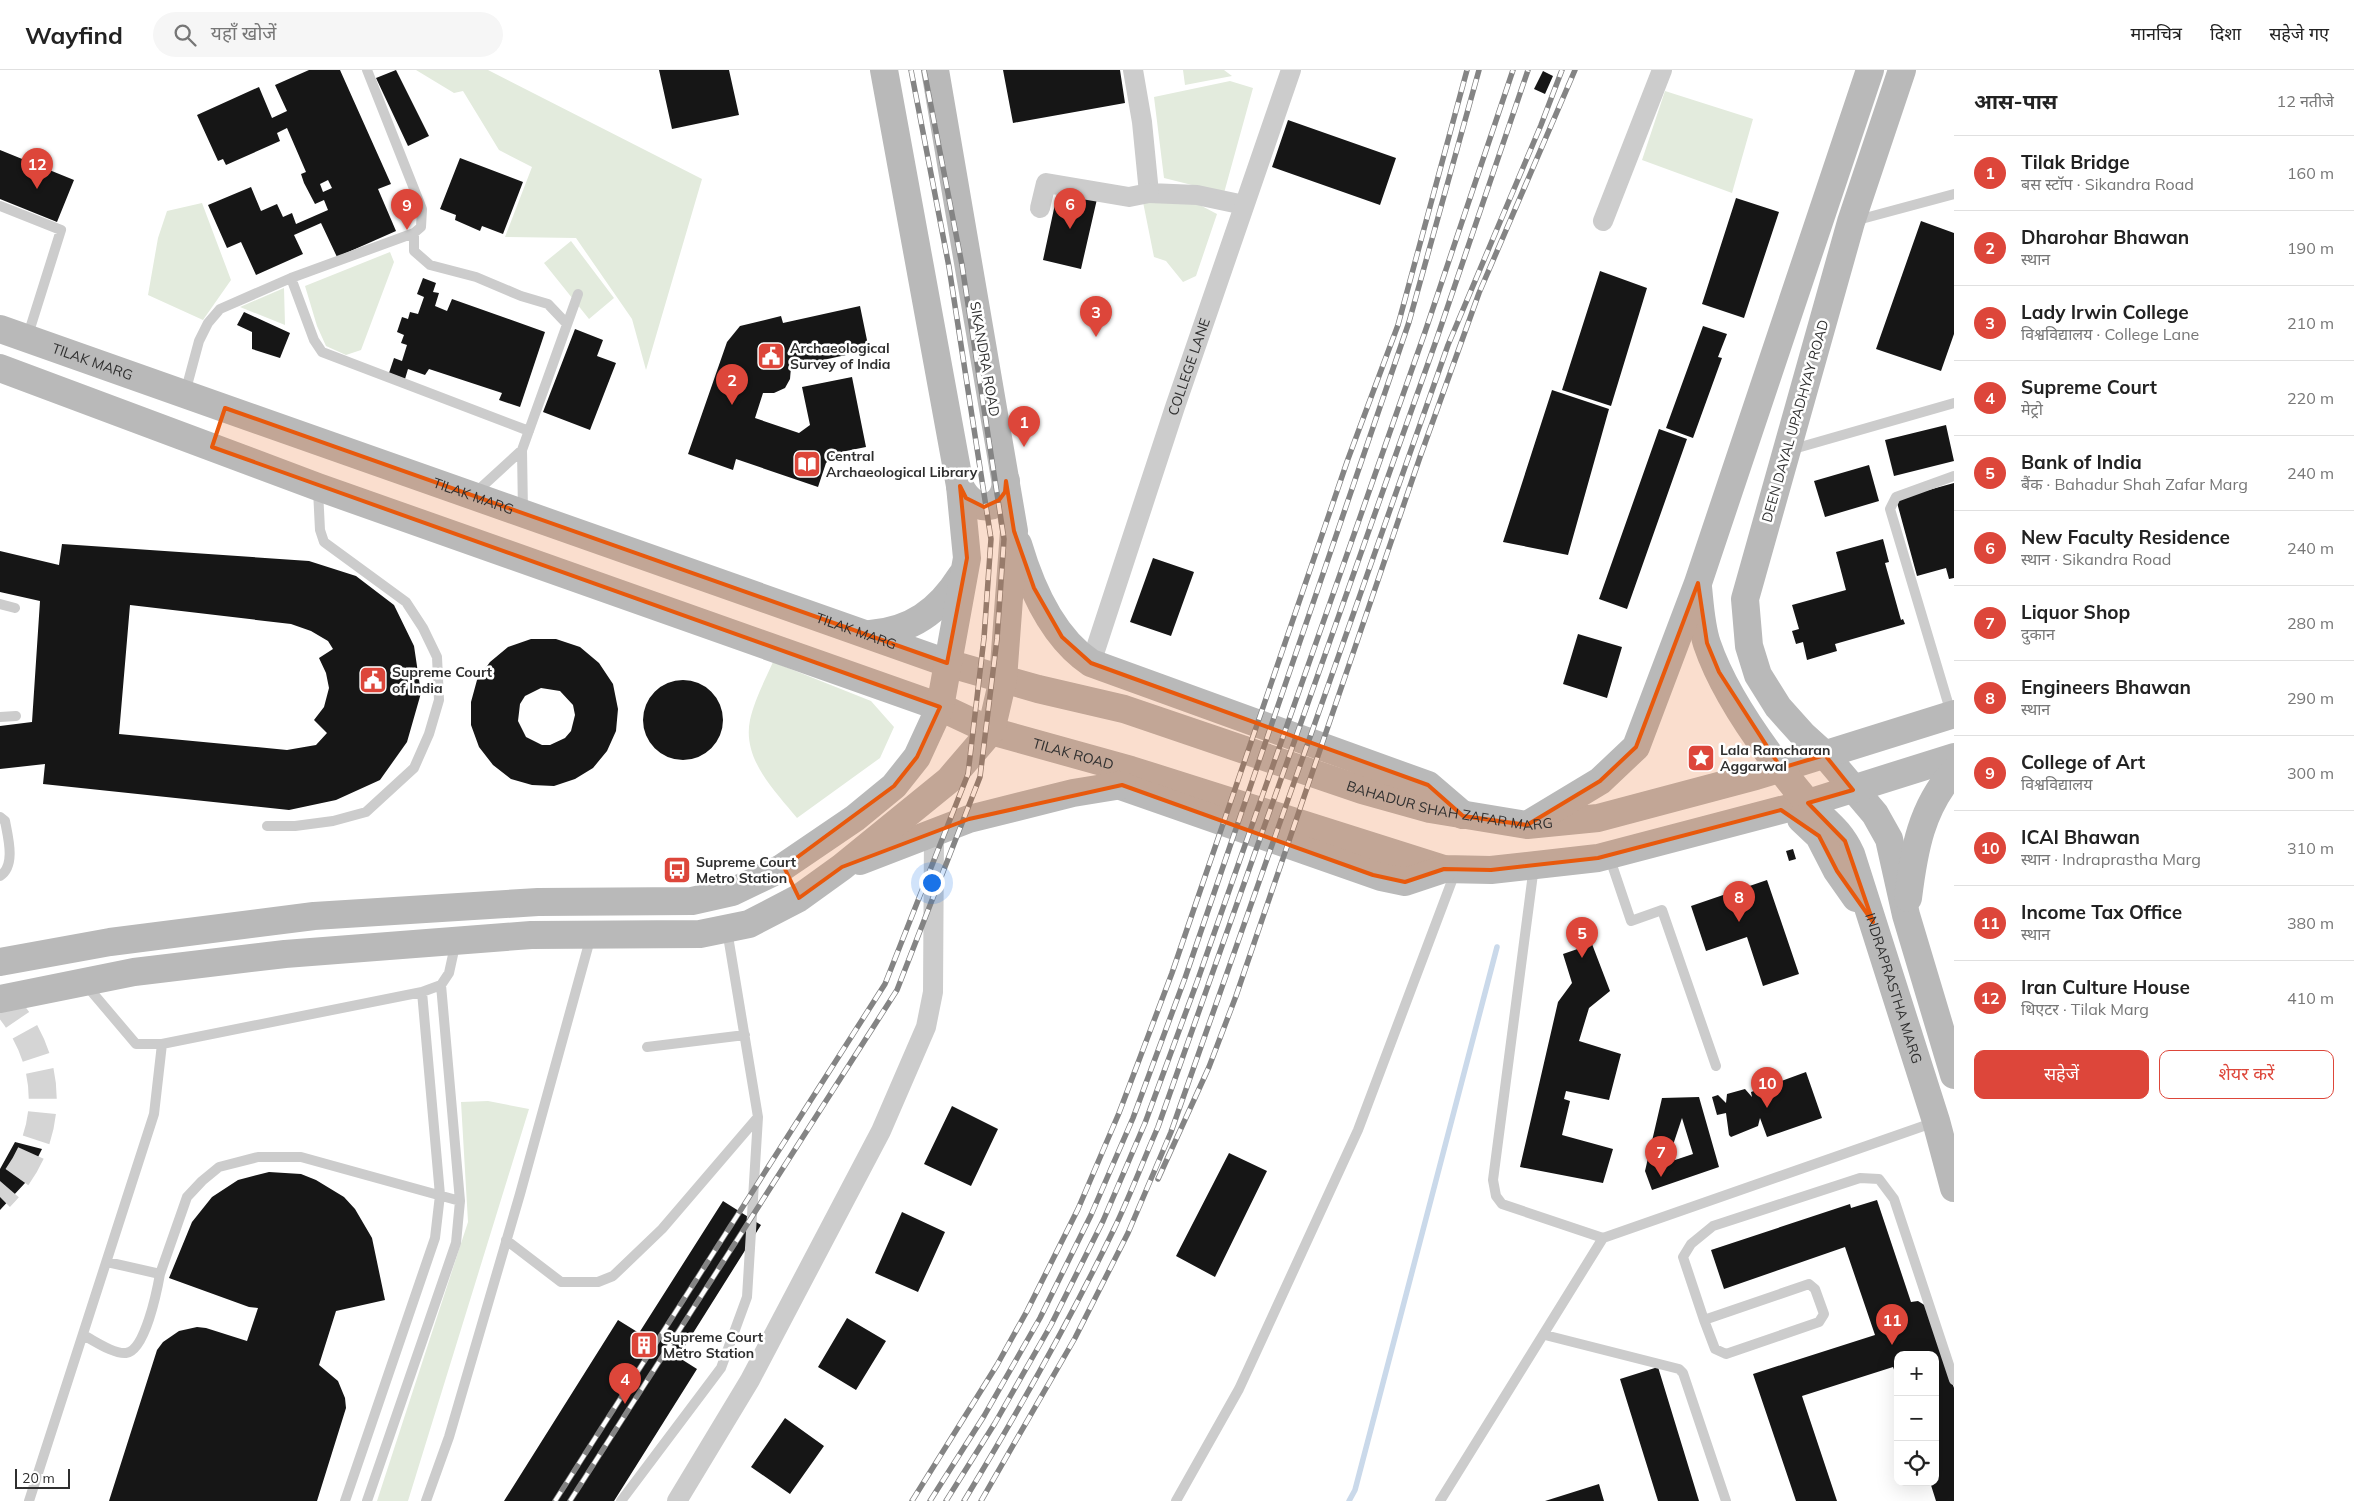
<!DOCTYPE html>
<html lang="hi">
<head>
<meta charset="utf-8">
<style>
	body { margin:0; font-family:Mulish,"Noto Sans Devanagari",sans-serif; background:#f6f6f6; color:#222 }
	.controls { position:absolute; right:15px; bottom:15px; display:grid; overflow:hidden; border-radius:10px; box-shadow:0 5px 20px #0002 }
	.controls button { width:45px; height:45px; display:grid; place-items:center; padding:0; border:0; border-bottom:1px solid #e0e0e0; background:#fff; color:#222; font:25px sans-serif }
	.scale { position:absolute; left:15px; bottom:12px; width:55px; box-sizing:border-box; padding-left:5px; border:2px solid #2f2f2f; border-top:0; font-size:14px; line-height:18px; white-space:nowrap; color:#2f2f2f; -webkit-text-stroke:4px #fff; paint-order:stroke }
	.you { position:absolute; left:931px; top:812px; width:18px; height:18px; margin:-12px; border:4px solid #fff; border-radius:50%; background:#1a73e8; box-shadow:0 0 0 8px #1a73e833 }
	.badge { display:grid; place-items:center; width:32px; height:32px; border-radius:50%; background:#dd463a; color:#fff; font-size:16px; font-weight:700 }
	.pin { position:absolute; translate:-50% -41px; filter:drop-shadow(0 1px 2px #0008) }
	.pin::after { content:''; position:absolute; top:26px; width:18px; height:15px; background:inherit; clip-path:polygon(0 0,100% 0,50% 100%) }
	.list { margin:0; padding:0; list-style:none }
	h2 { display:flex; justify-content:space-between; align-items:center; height:65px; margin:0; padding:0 20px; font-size:21px }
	h2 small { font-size:16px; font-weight:400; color:#767676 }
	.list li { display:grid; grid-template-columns:32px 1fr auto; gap:15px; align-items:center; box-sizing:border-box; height:75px; padding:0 20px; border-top:1px solid #e0e0e0 }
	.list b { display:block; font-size:19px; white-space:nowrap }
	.list p { margin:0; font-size:16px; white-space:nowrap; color:#767676 }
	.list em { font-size:16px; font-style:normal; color:#767676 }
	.actions { display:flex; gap:10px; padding:15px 20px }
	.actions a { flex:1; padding:11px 0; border:1px solid #dd463a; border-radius:10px; text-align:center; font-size:18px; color:#dd463a }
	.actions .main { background:#dd463a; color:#fff }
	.icon { flex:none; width:28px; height:28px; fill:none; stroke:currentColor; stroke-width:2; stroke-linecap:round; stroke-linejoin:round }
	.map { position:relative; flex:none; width:1954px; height:1431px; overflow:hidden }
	header { display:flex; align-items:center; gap:30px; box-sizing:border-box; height:70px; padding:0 25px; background:#fff; border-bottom:1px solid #e0e0e0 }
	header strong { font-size:24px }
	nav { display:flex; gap:28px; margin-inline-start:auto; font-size:18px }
	.search { width:350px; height:45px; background:#f6f6f6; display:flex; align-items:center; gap:12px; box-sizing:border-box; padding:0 18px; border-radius:28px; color:#767676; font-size:19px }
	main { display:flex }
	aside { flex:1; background:#fff }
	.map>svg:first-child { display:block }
	.green { fill:#e3ebdd }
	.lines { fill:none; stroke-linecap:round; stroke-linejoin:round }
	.stream { stroke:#cad9ea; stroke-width:5.5 }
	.building { fill:#161616; fill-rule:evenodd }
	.secondary-tunnel { stroke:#d5d5d5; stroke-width:28; stroke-dasharray:28 14; stroke-linecap:butt }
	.lane { stroke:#ccc; stroke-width:10 }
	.street { stroke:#ccc; stroke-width:20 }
	.secondary { stroke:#b9b9b9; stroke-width:28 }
	.rail-casing { stroke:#848484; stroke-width:5.5 }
	.rail { stroke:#fff; stroke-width:4; stroke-dasharray:11; stroke-linecap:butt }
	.marked { fill:#e8590c; fill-opacity:0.2; stroke:#e8590c; stroke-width:4; stroke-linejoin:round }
	.labels { text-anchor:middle; stroke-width:5; stroke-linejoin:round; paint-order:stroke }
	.poi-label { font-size:14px; font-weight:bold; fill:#2f2f2f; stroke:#fff; text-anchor:start }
	.street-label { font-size:14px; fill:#2f2f2f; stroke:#fff }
</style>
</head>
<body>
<header>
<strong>Wayfind</strong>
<div class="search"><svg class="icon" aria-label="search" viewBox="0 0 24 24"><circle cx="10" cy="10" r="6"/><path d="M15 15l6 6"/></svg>यहाँ खोजें</div>
<nav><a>मानचित्र</a><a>दिशा</a><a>सहेजे गए</a></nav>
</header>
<main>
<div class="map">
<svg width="1954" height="1431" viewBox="0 0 1954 1431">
	<rect width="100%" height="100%" fill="#fff"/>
	<!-- green -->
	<path class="green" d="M416 0H488L702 109 646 300 632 249 576 168 505 167 532 97 499 80 463 21 454 23Z
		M1183 0H1224L1232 6 1185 15Z
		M1230 11 1253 18 1224 123 1164 108 1154 27Z
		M1665 21 1753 49 1732 123 1642 90Z
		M1143 132 1196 133 1217 144 1196 206 1183 212 1166 191 1154 187Z
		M202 133 231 210 203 250 148 225 158 168 167 141Z
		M571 171 614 228 589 249 544 193Z
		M390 182 394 192 361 280 346 285 326 276 317 256 305 216Z
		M284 218 285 255 240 237Z
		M773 592 871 631 894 657 880 688 797 748C774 720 742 689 750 650 754 631 765 610 773 592Z
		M488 1031 529 1039 408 1431H377L468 1152 461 1032Z"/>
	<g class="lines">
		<!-- stream -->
		<path class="stream" d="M1349 1431 1355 1420 1497 877"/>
	</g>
	<!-- building -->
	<path class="building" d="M309 0H340L391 114 378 119 396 161 337 187 321 153 294 165 303 184 256 205 241 172 227 178 208 135 251 117 261 141 277 134 283 147 292 143 296 154 328 140 324 130 315 134 304 113 301 104 306 102 287 58 277 63 280 71 226 95 223 89 218 91 197 45 259 17 272 48 287 41 275 15ZM328 110 332 118 323 122 320 114Z
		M396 0 429 66 408 76 376 8Z
		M659 0H729L739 45 672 59Z
		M1003 0H1120L1125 33 1013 53Z
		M1543 1 1553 6 1545 24 1534 19Z
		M1288 50 1396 88 1380 135 1272 97Z
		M0 80 74 110 57 152 0 129Z
		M460 88 523 112 503 164 482 156 480 161 455 150 456 145 440 139Z
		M1058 120 1097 129 1081 199 1043 190Z
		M1736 128 1779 142 1744 248 1702 234Z
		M1921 151 1954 163V264L1941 301 1876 279Z
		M1600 201 1647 218 1611 336 1562 320Z
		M423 208 436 213 433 222 439 223 435 236 447 241 452 229 545 262 520 337 499 330 502 323 429 299 425 305 408 299 405 309 389 303 394 288 402 291 407 275 401 273 404 265 397 262 402 247 408 249 410 242 418 244 424 227 417 224Z
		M860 236 869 280 791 297 790 309 785 318 774 323H763L755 348 799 363 810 355 802 317 852 307 866 377 836 383 826 393 818 417 736 389 733 400 688 384 727 272 740 256 781 246 783 253Z
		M244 242 290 263 280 288 252 279V262L237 255Z
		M1703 256 1727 264 1718 287 1722 288 1693 368 1666 358Z
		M575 259 603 270 597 286 616 293 590 360 543 342Z
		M1552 320 1609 339 1568 485 1503 472Z
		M1946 355 1954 391 1894 406 1885 370Z
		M1659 359 1687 369 1627 539 1599 529Z
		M1869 395 1879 431 1825 447 1814 411Z
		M1954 413V508L1949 509 1946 498 1917 506 1896 429Z
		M1883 469 1889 492 1885 493 1901 550 1903 549 1905 554 1835 574 1837 581 1807 590 1803 572 1796 574 1792 561 1799 559 1792 535 1846 520 1836 482Z
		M62 474 309 491 356 506 394 535 414 576 421 623 407 672 380 710 336 730 289 740 43 714 45 694 0 699V656L32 652 40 531 0 522V481L59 495ZM130 535 291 554 311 561 328 571 333 579 319 588 326 603 329 618 324 637 314 650 327 663 316 675 287 680 119 664Z
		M1153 488 1194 502 1171 566 1130 552Z
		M1578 564 1622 577 1607 628 1563 614Z
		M531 569H556L580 577 599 593 613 614 618 639 616 661 607 681 593 698 575 709 554 716 532 715 511 709 493 695 479 677 471 655V632L477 610 490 592 508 577ZM541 618 560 621 573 635 575 645 571 661 565 668 550 675H542L526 667 518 651 520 634 525 626Z
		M643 650a40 40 0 1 1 80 0a40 40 0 1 1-80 0Z
		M1793 779 1796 789 1789 791 1786 781Z
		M1767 810 1799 904 1763 916 1747 867 1706 881 1691 836Z
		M1592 874 1610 921 1589 938 1579 971 1621 984 1609 1030 1566 1021 1564 1029 1570 1031 1562 1065 1613 1079 1603 1113 1520 1097 1558 932 1572 913 1563 884Z
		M1806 1002 1822 1048 1767 1067 1760 1048 1758 1056 1731 1067 1729 1065 1726 1043 1717 1045 1712 1027 1718 1025 1726 1033 1727 1024 1745 1019 1752 1027 1751 1022Z
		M1699 1027 1719 1097 1652 1120 1645 1101 1662 1028ZM1682 1048 1693 1084 1675 1090 1671 1081Z
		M952 1036 998 1059 971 1116 924 1094Z
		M15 1072 42 1079 25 1113 0 1140V1099Z
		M1229 1083 1267 1101 1215 1207 1176 1186Z
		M269 1102 301 1104 316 1110 344 1127 355 1139 372 1168 385 1230 336 1241 319 1295 338 1311 345 1328 346 1338 317 1431H109L157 1280 163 1272 179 1261 197 1257 206 1258 247 1271 258 1238 249 1237 169 1208 192 1152 212 1127 238 1110Z
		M1877 1130 1911 1232 1918 1231 1926 1236 1954 1318V1431H1936L1930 1412H1935V1285H1898V1310L1893 1297 1802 1326 1837 1431H1796L1753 1304 1875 1265 1845 1177 1724 1219 1711 1180 1850 1134 1851 1138Z
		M723 1131 761 1155 678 1287 697 1299 614 1431H504L618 1250 639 1263Z
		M902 1142 945 1162 918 1222 875 1203Z
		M847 1248 886 1271 856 1320 818 1297Z
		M1658 1297 1699 1431H1658L1620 1309Z
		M785 1348 824 1376 790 1424 751 1397Z
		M1599 1414 1604 1431H1545Z"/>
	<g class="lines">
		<!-- secondary-tunnel -->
		<path class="secondary-tunnel" d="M0 928C56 987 58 1069 0 1127"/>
		<!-- lane -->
		<path class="lane" d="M0 136 61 160 27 268
			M1854 151 1954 124
			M414 163V181L430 195 476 207 521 226 548 234 567 254
			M291 208 314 270 322 282 529 361
			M185 323 199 271 208 253 220 239 291 208 414 163 421 157 422 139 367 0
			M522 380 578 224
			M1790 380 1954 333
			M474 424 522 380 523 442
			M0 534 15 538
			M1951 643 1890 439 1896 427 1954 406
			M0 647 16 646
			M0 747 5 751C8 767 16 796 0 806
			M267 756H295L333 751 366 742 414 698 429 664 439 630 437 587 423 558 406 532 324 472 320 460 318 420
			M1609 786 1631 851 1662 840 1716 996
			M1534 796 1493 1110 1496 1126 1502 1134 1603 1168 1935 1052
			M86 915 136 974H162L422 922 441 915 449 903 456 871
			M647 977 745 965
			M506 1170 561 1212H598L613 1206 662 1159 758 1047
			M160 1204 187 1127 202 1111 219 1097 258 1087H301L460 1131
			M1704 1250 1715 1279 1726 1284 1819 1252 1824 1244 1815 1219 1809 1214 1704 1250 1683 1187 1691 1174 1713 1156 1860 1108 1879 1109 1894 1129 1954 1310
			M83 1265C95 1271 113 1284 126 1283 145 1281 157 1221 160 1204L107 1192
			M1545 1265 1679 1299 1683 1303 1726 1431
			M29 1431 154 1044 162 974
			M345 1431 435 1168 440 1125 422 922
			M367 1431 456 1173 460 1131 441 915
			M426 1431 449 1367 520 1124 591 866
			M621 1431 721 1298 747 1227 758 1047 727 860
			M1176 1431 1239 1319 1358 1060 1456 800
			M1440 1431 1603 1168"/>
		<!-- street -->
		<g class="street">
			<path d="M1133 0 1142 52 1149 123 1197 125 1244 135"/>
			<path d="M1040 138 1046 113 1129 127 1149 123"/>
			<path d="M1603 151 1662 0"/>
			<path id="s1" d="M1091 593 1175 337 1291 0"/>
			<path d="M677 1431 750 1310 881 1061 926 957 933 922 934 763"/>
		</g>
		<!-- secondary -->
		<g class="secondary">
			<path d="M1902 0 1851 152 1745 529 1749 576 1758 605 1778 637 1804 666 1825 685 1875 744 1889 769 1906 845 1954 1005"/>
			<path id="s2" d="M0 259 947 593 1038 619 1124 639 1362 720 1430 739 1527 755 1598 748 1756 706 1954 644"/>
			<path id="s3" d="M0 298 318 417 940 637 991 661 1131 700 1444 799 1491 800 1598 788 1808 733 1954 687"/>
			<path d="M960 416C973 444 1004 444 1006 411"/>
			<path d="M1018 474C1031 518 1052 567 1091 593L1428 715 1463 745"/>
			<path id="s4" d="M1698 517C1700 536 1701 556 1707 574 1725 627 1771 689 1807 732 1824 751 1839 758 1851 784L1936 1051 1954 1118"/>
			<path d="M870 564C911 561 939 541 961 506"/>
			<path d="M1109 712 1381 807 1405 812 1444 799"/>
			<path d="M1801 749 1819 766 1837 801 1856 828"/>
			<path d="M1532 752 1600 711 1636 677 1698 513 1870 0"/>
			<path d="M860 791 969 749 1073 723 1122 715"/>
			<path d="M1908 828C1914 780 1921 738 1954 701"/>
			<path d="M0 892 110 872 314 846 538 832 692 831 732 822 780 799 855 748 894 716 917 687 940 637 967 488 960 416 884 0"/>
			<path d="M0 929 134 902 285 884 531 865 700 864 749 854 799 828 842 797 949 710 991 661 1003 609 1014 461 935 0"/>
		</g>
		<!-- rail casing -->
		<g class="rail-casing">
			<path id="rail" d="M1158 1109 1209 997 1236 926 1420 387 1479 223 1575 0
				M555 1431 885 914 968 704 984 568 991 469 949 197 911 0
				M570 1431 897 920 980 707 997 569 1004 469 962 195 924 0
				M912 1431 997 1295 1027 1241 1078 1139 1119 1043 1172 903 1348 389 1398 255 1467 0
				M930 1431 984 1346 1040 1248 1091 1145 1133 1048 1185 908 1409 252 1479 0
				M946 1431 995 1353 1051 1255 1103 1151 1145 1053 1197 912 1425 262 1513 0
				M964 1431C1018 1342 1069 1252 1114 1159 1130 1126 1143 1091 1158 1057L1437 268 1528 0
				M981 1431 1075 1268 1128 1163 1171 1062 1448 275 1541 55 1562 0"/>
		</g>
		<!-- rail -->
		<use href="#rail" class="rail"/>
	</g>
	<!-- marked area -->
	<path class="marked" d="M225 338 947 593 967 488 960 416 966 428 984 437 999 430 1005 422 1006 411 1014 461 1034 518 1062 567 1091 593 1428 715 1463 746 1527 755 1600 711 1636 677 1698 513 1707 573 1719 602 1781 698 1825 685 1853 720 1808 733 1845 771 1873 852 1837 801 1819 766 1781 740 1598 788 1491 800 1444 799 1405 812 1373 805 1122 715 969 749 842 797 799 828 784 797 894 716 917 687 940 637 212 377Z"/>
	<!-- icons -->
	<defs>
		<g id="civic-square" transform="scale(1.4375)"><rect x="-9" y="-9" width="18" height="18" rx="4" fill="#dd463a" stroke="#fff"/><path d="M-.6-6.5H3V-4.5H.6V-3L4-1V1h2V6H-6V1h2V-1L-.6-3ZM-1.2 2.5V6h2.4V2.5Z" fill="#fff"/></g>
		<g id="library-square" transform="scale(1.4375)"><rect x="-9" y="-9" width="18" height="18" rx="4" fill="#dd463a" stroke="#fff"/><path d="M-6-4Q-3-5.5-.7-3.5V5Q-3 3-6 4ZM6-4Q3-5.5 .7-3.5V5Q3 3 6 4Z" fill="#fff"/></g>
		<g id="sight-square" transform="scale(1.4375)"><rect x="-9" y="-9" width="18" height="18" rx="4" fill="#dd463a" stroke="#fff"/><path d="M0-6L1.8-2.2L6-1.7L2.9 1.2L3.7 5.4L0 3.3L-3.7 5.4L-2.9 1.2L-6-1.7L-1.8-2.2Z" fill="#fff"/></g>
		<g id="bus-square" transform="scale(1.4375)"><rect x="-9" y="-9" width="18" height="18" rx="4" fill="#dd463a" stroke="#fff"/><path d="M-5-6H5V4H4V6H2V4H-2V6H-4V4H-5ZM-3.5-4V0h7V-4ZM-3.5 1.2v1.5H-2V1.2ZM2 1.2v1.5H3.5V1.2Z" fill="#fff"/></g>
		<g id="building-square" transform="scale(1.4375)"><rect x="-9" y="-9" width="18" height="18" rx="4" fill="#dd463a" stroke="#fff"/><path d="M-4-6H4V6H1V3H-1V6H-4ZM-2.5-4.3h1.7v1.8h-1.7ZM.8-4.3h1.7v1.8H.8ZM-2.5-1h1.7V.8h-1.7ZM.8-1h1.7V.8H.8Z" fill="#fff"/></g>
	</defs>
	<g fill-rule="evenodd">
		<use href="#civic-square" x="771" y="286"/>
		<use href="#library-square" x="807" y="394"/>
		<use href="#civic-square" x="373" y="610"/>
		<use href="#sight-square" x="1701" y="688"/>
		<use href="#bus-square" x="677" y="800"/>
		<use href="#building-square" x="644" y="1275"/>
	</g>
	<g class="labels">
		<!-- poi labels -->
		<g class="poi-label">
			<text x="790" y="283">Archaeological<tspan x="790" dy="16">Survey of India</tspan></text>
			<text x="826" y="391">Central<tspan x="826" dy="16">Archaeological Library</tspan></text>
			<text x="392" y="607">Supreme Court<tspan x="392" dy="16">of India</tspan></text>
			<text x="1720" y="685">Lala Ramcharan<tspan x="1720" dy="16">Aggarwal</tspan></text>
			<text x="696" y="797">Supreme Court‌<tspan x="696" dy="16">Metro Station</tspan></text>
			<text x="663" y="1272">Supreme Court<tspan x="663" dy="16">Metro Station</tspan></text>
		</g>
		<!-- street labels -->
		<g class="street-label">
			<text transform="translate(985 289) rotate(80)" y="5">SIKANDRA ROAD</text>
			<text dy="5" stroke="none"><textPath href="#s2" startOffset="98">TILAK MARG</textPath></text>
			<text dy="5" stroke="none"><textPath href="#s1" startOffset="312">COLLEGE LANE</textPath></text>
			<text transform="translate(1795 351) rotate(-74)" y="5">DEEN DAYAL UPADHYAY ROAD</text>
			<text dy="5" stroke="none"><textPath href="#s2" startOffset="502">TILAK MARG</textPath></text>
			<text dy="5" stroke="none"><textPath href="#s2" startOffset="908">TILAK MARG</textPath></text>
			<text dy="5" stroke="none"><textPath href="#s3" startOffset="1141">TILAK ROAD</textPath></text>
			<text dy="5" stroke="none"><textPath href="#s2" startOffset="1528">BAHADUR SHAH ZAFAR MARG</textPath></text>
			<text dy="5" stroke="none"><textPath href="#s4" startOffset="455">INDRAPRASTHA MARG</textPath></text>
		</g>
	</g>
</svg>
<div class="controls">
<button>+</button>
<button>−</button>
<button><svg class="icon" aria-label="locate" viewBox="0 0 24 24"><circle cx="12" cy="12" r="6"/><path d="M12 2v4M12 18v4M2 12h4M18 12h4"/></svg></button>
</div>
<div class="scale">20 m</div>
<div class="you"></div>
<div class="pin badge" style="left:1024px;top:377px">1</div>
<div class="pin badge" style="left:732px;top:335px">2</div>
<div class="pin badge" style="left:1096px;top:267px">3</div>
<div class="pin badge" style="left:625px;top:1334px">4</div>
<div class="pin badge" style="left:1582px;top:888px">5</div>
<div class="pin badge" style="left:1070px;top:159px">6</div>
<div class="pin badge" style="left:1661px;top:1107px">7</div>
<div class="pin badge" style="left:1739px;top:852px">8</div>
<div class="pin badge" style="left:407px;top:160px">9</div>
<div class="pin badge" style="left:1767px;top:1038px">10</div>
<div class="pin badge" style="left:1892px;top:1275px">11</div>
<div class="pin badge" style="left:37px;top:119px">12</div>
</div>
<aside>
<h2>आस-पास<small>12 नतीजे</small></h2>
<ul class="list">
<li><span class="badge">1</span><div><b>Tilak Bridge</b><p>बस स्टॉप · Sikandra Road</p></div><em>160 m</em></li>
<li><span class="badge">2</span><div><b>Dharohar Bhawan</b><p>स्थान</p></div><em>190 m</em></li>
<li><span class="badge">3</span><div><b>Lady Irwin College</b><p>विश्वविद्यालय · College Lane</p></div><em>210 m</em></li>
<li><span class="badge">4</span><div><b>Supreme Court</b><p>मेट्रो</p></div><em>220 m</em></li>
<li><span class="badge">5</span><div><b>Bank of India</b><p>बैंक · Bahadur Shah Zafar Marg</p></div><em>240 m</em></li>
<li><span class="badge">6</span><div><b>New Faculty Residence</b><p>स्थान · Sikandra Road</p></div><em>240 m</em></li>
<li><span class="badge">7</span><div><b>Liquor Shop</b><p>दुकान</p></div><em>280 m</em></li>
<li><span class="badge">8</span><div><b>Engineers Bhawan</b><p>स्थान</p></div><em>290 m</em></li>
<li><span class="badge">9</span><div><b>College of Art</b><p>विश्वविद्यालय</p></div><em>300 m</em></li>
<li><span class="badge">10</span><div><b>ICAI Bhawan</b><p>स्थान · Indraprastha Marg</p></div><em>310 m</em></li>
<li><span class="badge">11</span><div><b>Income Tax Office</b><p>स्थान</p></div><em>380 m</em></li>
<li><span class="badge">12</span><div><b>Iran Culture House</b><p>थिएटर · Tilak Marg</p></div><em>410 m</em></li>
</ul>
<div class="actions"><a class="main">सहेजें</a><a>शेयर करें</a></div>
</aside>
</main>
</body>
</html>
